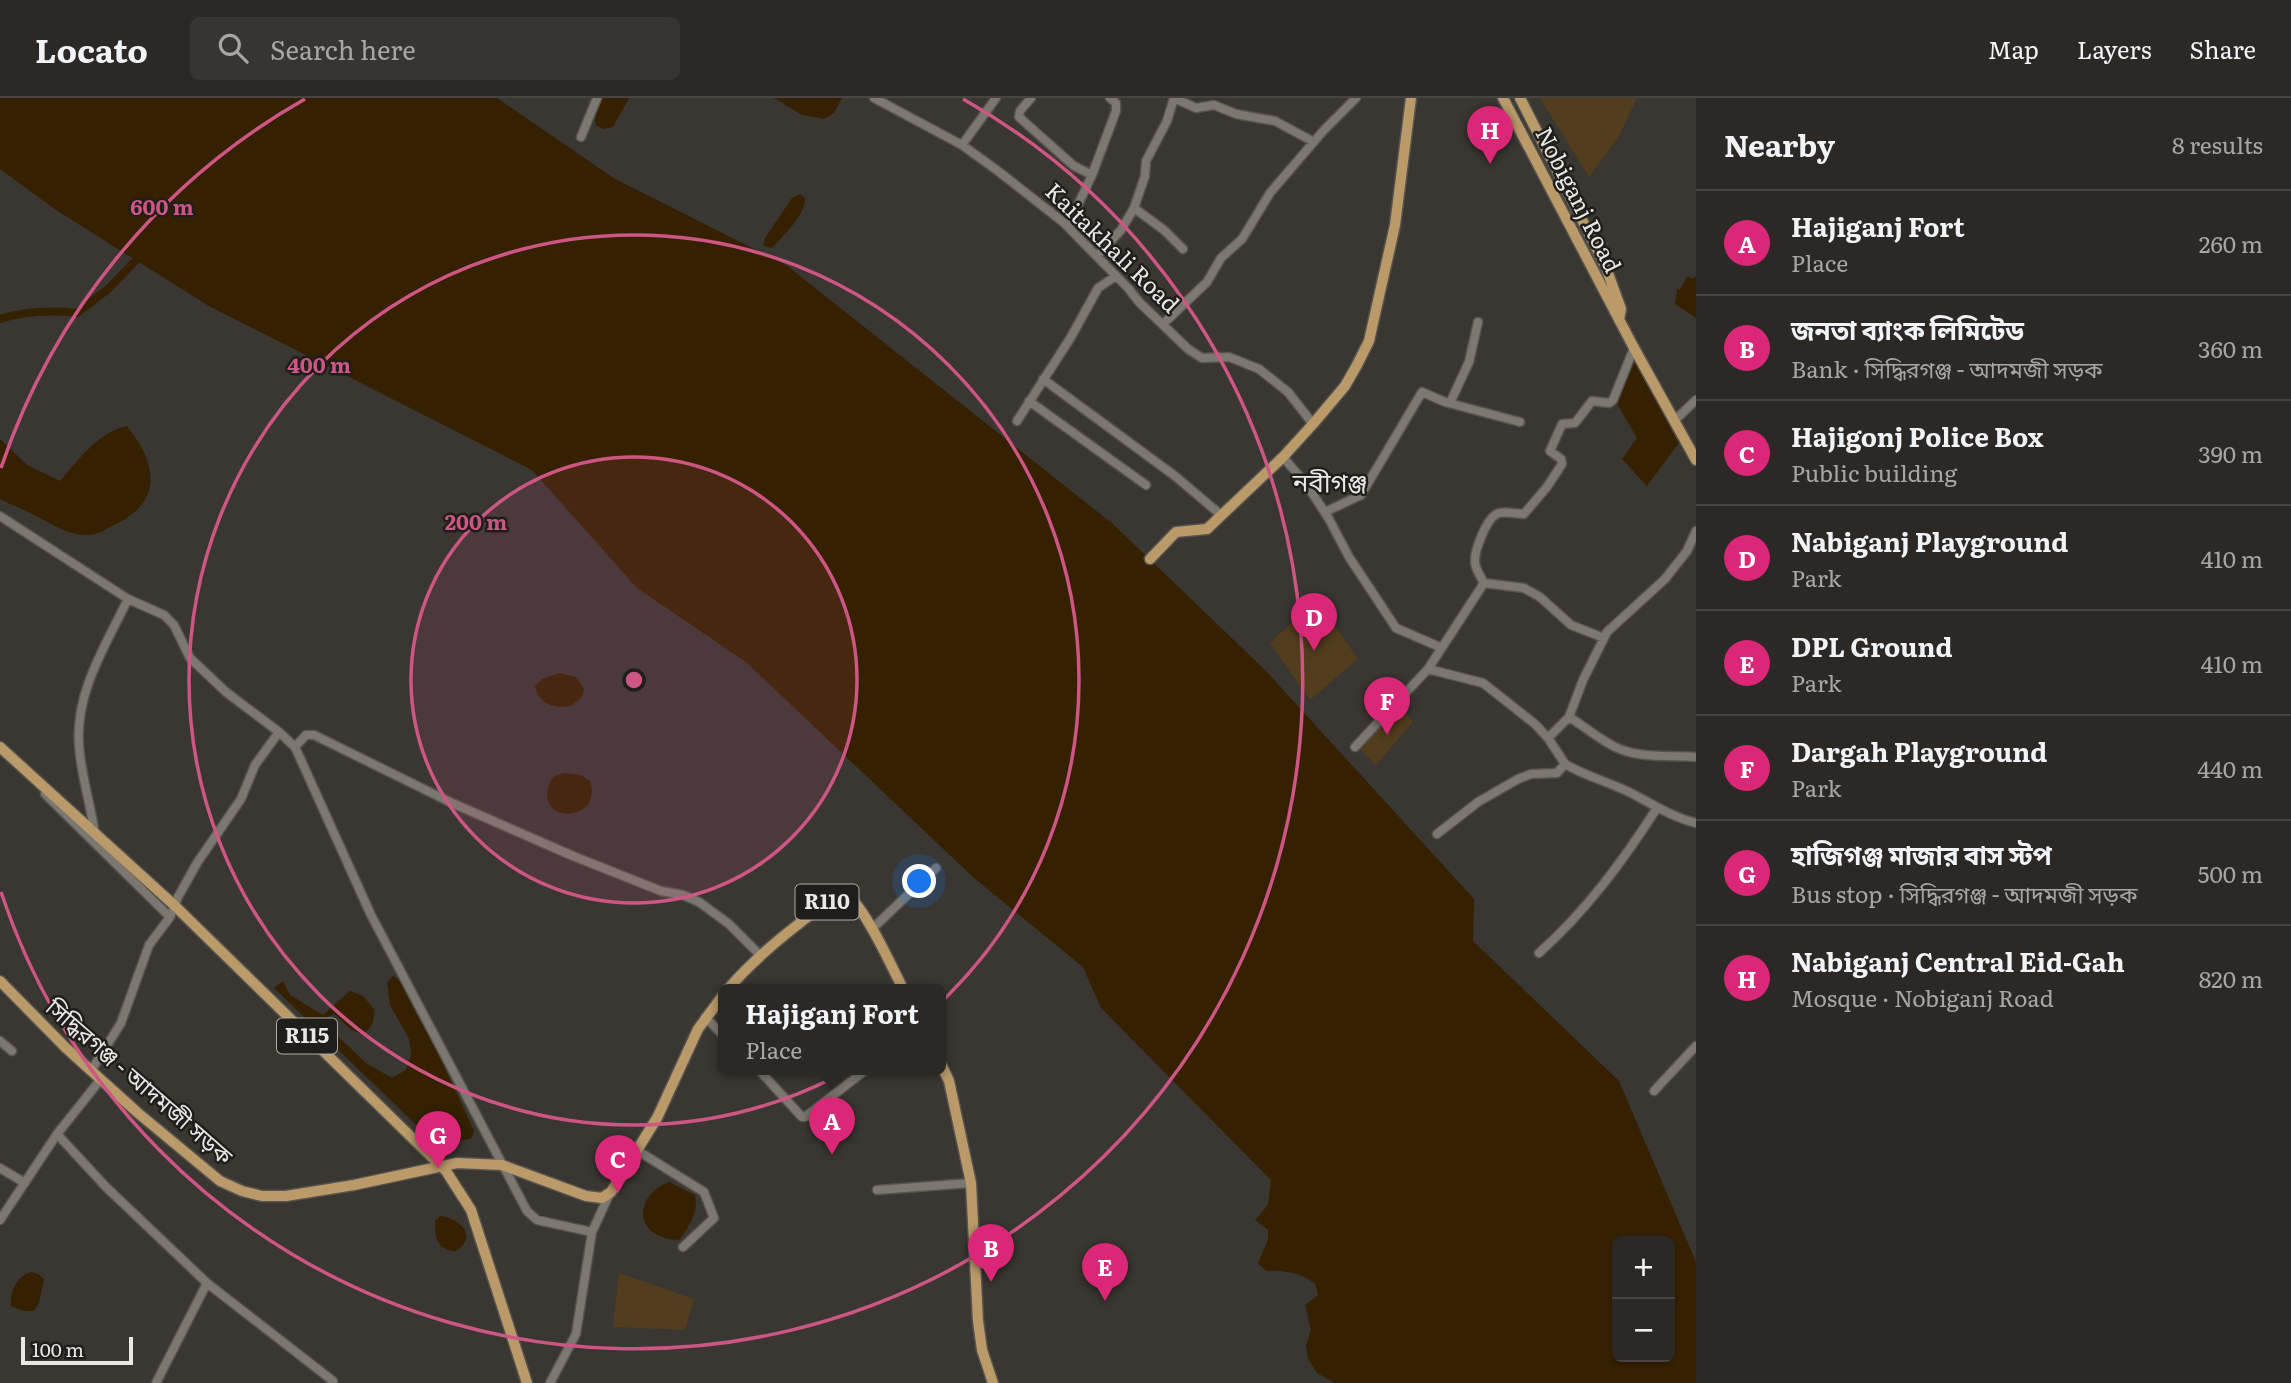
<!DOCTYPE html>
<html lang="en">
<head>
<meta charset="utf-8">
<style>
	body { margin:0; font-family:Literata,"Noto Sans Bengali",serif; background:#383432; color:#f1f3f6 }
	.controls { position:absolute; right:21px; bottom:21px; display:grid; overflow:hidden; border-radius:10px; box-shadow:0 2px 5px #0004 }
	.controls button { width:63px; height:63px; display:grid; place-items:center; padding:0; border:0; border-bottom:2px solid #484442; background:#2c2825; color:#f1f3f6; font:35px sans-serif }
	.scale { position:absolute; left:21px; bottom:18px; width:112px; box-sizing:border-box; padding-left:7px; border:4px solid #eae8e4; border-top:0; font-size:19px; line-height:24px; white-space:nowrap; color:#eae8e4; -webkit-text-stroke:5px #201e1b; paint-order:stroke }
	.you { position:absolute; left:920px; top:784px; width:24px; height:24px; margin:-18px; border:5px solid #fff; border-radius:50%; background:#1a73e8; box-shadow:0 0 0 10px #1a73e833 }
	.badge { display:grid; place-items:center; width:46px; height:46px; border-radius:50%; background:#db2777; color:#fff; font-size:23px; font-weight:700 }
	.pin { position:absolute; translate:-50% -58px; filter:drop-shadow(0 2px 4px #0008) }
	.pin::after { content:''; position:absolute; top:37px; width:24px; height:21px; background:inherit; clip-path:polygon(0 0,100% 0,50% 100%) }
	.popup { position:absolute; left:718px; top:886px; width:228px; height:91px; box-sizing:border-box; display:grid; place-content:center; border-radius:10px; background:#2c2825; filter:drop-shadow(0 2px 5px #0005); font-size:23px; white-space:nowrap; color:#a6a6a7 }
	.popup b { font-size:26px; color:#f1f3f6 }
	.popup::after { content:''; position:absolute; left:50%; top:100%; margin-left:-14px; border:14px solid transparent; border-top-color:#2c2825 }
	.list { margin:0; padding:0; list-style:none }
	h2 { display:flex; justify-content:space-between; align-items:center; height:91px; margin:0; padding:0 28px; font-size:30px }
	h2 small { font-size:23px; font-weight:400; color:#a6a6a7 }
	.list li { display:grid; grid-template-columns:46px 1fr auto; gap:21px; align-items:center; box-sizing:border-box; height:105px; padding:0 28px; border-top:2px solid #484442 }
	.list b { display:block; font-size:26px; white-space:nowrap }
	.list p { margin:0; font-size:23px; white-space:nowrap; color:#a6a6a7 }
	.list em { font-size:23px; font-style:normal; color:#a6a6a7 }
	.icon { flex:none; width:38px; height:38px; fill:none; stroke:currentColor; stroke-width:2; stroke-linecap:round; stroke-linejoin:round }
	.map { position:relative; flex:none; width:1696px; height:1285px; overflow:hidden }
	header { display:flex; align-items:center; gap:42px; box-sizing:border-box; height:98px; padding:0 35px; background:#2c2825; border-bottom:2px solid #484442 }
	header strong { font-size:33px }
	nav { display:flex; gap:38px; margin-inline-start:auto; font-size:24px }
	.search { width:490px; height:63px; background:#383432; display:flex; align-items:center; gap:18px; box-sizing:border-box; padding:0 24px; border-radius:10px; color:#a6a6a7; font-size:26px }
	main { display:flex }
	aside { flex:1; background:#2c2825 }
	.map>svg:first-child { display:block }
	.green { fill:#523e1e }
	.water { fill:#352100; fill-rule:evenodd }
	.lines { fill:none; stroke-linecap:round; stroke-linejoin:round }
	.canal { stroke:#352100; stroke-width:8 }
	.minor-casing { stroke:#56534e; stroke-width:11 }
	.major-casing { stroke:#56534e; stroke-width:13 }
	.minor { stroke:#7c7770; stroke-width:8 }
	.major { stroke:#ba9a69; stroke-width:10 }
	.ring { fill:none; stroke:#ce5684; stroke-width:3.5 }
	.labels { text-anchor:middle; stroke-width:5; stroke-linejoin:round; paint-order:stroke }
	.shield { fill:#201e1b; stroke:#adaba8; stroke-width:2 }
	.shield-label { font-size:21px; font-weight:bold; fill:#eae8e4 }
	.street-label { font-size:23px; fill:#eae8e4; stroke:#201e1b }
	.quarter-label { font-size:26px; fill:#eae8e4; stroke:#201e1b }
	.centre { fill:#ce5684; stroke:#201e1b; stroke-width:3.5 }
	.ring-label { font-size:21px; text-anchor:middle; font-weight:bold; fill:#ce5684; stroke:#201e1b; stroke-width:5; stroke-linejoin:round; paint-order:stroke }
</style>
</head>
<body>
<header>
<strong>Locato</strong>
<div class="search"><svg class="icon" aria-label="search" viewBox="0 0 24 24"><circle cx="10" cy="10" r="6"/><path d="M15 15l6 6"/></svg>Search here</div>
<nav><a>Map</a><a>Layers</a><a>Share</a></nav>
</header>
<main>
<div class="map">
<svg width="1696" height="1285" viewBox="0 0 1696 1285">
	<rect width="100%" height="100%" fill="#3a3631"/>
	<!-- green -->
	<path class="green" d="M1540 0H1637L1618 40 1589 79Z
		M1316 501 1358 561 1310 602 1270 545Z
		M1401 607 1413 624 1376 667 1359 650Z
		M619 1175 694 1201 685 1232 613 1229Z"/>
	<!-- water -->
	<path class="water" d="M0 0H497L615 81 786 167 1113 426 1266 573 1474 801 1473 843 1619 983 1696 1164V1285H1335L1317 1275 1308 1261 1306 1247 1311 1232 1305 1207 1318 1197 1315 1185C1299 1175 1286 1172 1266 1173L1258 1165 1268 1142V1132L1255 1122 1268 1107 1271 1082 1101 910 1083 869 974 780 746 564 637 490 532 372 209 208 56 112 0 71ZM1617 1143H1670V1259H1617Z
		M603 0H629L613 29 604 31 596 27 595 19Z
		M774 0H842L834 15 824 21 802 17Z
		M800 96 805 100C806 116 785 136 774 148L771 150 763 147 765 140 792 100Z
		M1687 178 1693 181 1696 178V220L1675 206 1677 191 1680 192Z
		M1636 257 1681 342 1647 388 1622 361 1637 340 1616 304Z
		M127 328C155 363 165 401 118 425 109 429 99 437 89 437 68 438 51 425 34 417 23 411 11 407 0 401V341L27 367 60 383C78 362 100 333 127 328Z
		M560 575 576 579 584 591 582 599 571 608C554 611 539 606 535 588L542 581Z
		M564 675 581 677 590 683 592 692 589 706C566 728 534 710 553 679Z
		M393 878 402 883 432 942 474 1033 472 1039 469 1041 446 1045 433 1043 274 890 283 883 290 897 323 917 350 893 363 898 374 911C375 921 371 938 357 934 348 932 341 921 334 916L328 919 327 928 366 965 392 980 406 972 411 956 409 941 390 907 387 885Z
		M669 1084 695 1097C699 1114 689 1128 679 1142 632 1140 634 1097 669 1084Z
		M440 1118C459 1120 479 1138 456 1153 436 1152 435 1139 435 1123Z
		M31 1174 38 1176 44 1181 39 1205 34 1213H24L11 1208C10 1193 16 1179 31 1174Z"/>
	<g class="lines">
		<!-- canal -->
		<path class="canal" d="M0 221C26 213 50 212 77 215L108 191 142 156"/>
		<!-- minor casing -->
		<g class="minor-casing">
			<path id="minor" d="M874 0 962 47 998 73 1063 124 1128 190 1139 204 1188 251 1202 260 1229 259 1259 271 1288 294 1313 326
				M1031 0 1020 13 1019 19 1074 68 1092 77
				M1174 0 1196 10 1214 7 1236 16 1275 23 1314 44
				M581 39 597 0
				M962 47 996 0
				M1134 110 1164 132 1183 151
				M1068 128 1092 77 1116 13V5L1110 0
				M1097 158 1121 132 1134 110 1145 78 1146 63 1167 23 1174 0
				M1163 226 1207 184 1221 160 1242 141 1270 95 1324 32 1356 0
				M1043 281 1175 378 1221 417
				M1029 303 1146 387
				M1450 305 1469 264 1478 224
				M1675 322 1696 302
				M1017 323 1071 239 1098 190 1116 178
				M1283 359 1307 387 1329 421 1349 459 1396 530 1442 550
				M1325 414 1361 397 1422 294 1445 304 1520 324
				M0 418 128 501 164 517 174 527 190 560 226 594 279 634
				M1484 485 1524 490 1540 499 1571 527 1604 540
				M1428 571 1483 585 1535 626 1548 640 1565 666
				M1569 619C1584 628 1599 641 1615 649 1640 661 1669 657 1696 659
				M1548 640 1569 619 1583 582 1607 534 1665 481 1687 453 1696 433
				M1355 649 1428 571 1484 485C1481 479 1475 471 1475 464 1474 453 1486 423 1495 417 1501 412 1516 416 1524 416L1547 389 1562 366 1561 361 1550 353 1562 326 1575 325 1592 303 1609 305 1613 302 1634 250
				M45 696 170 819
				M1437 736 1478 704 1518 681 1531 676 1557 675 1565 666C1585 678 1609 684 1631 695 1652 706 1672 719 1696 725
				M95 737C91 707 81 678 79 647 75 594 106 547 128 501
				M872 831 936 770
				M1539 855C1587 812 1622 764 1657 710
				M705 919 724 938
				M0 943 12 953
				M758 971 802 1019H805L867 971
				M91 973 121 925 149 847 170 819 178 799 197 765 241 701 255 667 279 634 295 649
				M1654 993 1696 948
				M57 1036 106 1089 207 1185 333 1283
				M638 1053 704 1094 714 1120 683 1149
				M0 1070 25 1085
				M877 1092 971 1085
				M0 1122 57 1036 101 981
				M592 1134 537 1122 527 1113 371 817 295 649 306 637H314L452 705 573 758 661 793 683 797 699 804 729 826 760 857
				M156 1285 207 1185
				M550 1285 576 1236 592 1134 609 1097"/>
		</g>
		<!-- major casing -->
		<g class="major-casing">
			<path id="major" d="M1503 0 1634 250 1696 362
				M1520 0 1605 167 1621 211 1619 222
				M1150 461 1176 434 1207 431 1283 359 1313 326 1345 288 1357 267 1369 243 1395 127 1411 0
				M0 649 174 807 446 1073 471 1112 527 1285
				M0 883 66 950 138 1015 220 1083 242 1093 262 1098H286L354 1087 457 1065 502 1067 586 1098 602 1100 611 1094 657 1020 698 931 724 896
				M728 891C760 854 797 827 835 798 841 797 845 796 850 800 866 812 893 871 903 891
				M940 964 949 983 971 1085 978 1223 982 1252 993 1285"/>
		</g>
		<!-- minor -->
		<use href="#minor" class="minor"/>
		<!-- major -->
		<use href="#major" class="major"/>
	</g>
	<!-- distance rings -->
	<circle cx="634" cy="582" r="223" fill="#ce5684" fill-opacity=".12"/>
	<g class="ring">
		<circle cx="634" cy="582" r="223"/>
		<circle cx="634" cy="582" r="445"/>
		<path d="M1 370A668 668 0 0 1 305 1M963 1A668 668 0 1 1 1 794"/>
	</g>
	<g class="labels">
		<!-- shield labels -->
		<g class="shield">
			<rect x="795.5" y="786.5" width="63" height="35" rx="5"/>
			<rect x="277" y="920.5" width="60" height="35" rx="5"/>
		</g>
		<g class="shield-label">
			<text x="827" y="811">R110</text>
			<text x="307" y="945">R115</text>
		</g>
		<!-- street labels -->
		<g class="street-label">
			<text transform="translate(1578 102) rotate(63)" y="8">Nobiganj Road</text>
			<text transform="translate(1112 150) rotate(44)" y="8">Kaitakhali Road</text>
			<text transform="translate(139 984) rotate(41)" y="8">সিদ্ধিরগঞ্জ - আদমজী সড়ক</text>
		</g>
		<!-- quarter labels -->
		<g class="quarter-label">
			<text x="1330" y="394">নবীগঞ্জ</text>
		</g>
	</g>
	<circle cx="634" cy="582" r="10" class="centre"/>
	<g class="ring-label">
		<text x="162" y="117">600 m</text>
		<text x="319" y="275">400 m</text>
		<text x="476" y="432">200 m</text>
	</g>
</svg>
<div class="controls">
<button>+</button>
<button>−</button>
</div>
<div class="scale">100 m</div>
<div class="you"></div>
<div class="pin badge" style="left:832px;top:1057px">A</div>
<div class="popup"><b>Hajiganj Fort</b>Place</div>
<div class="pin badge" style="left:991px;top:1184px">B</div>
<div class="pin badge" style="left:618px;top:1095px">C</div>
<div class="pin badge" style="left:1314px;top:553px">D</div>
<div class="pin badge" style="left:1105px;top:1203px">E</div>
<div class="pin badge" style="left:1387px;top:637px">F</div>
<div class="pin badge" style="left:438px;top:1071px">G</div>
<div class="pin badge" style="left:1490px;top:66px">H</div>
</div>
<aside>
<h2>Nearby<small>8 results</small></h2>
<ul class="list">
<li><span class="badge">A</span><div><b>Hajiganj Fort</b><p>Place</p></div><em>260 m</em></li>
<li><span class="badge">B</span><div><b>জনতা ব্যাংক লিমিটেড</b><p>Bank · সিদ্ধিরগঞ্জ - আদমজী সড়ক</p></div><em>360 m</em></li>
<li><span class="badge">C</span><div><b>Hajigonj Police Box</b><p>Public building</p></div><em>390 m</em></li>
<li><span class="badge">D</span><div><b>Nabiganj Playground</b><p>Park</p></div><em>410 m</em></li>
<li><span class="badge">E</span><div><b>DPL Ground</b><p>Park</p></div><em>410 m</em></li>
<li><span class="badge">F</span><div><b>Dargah Playground</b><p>Park</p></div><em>440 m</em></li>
<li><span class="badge">G</span><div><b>হাজিগঞ্জ মাজার বাস স্টপ</b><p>Bus stop · সিদ্ধিরগঞ্জ - আদমজী সড়ক</p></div><em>500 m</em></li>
<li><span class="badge">H</span><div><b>Nabiganj Central Eid-Gah</b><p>Mosque · Nobiganj Road</p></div><em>820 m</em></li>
</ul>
</aside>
</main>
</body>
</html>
